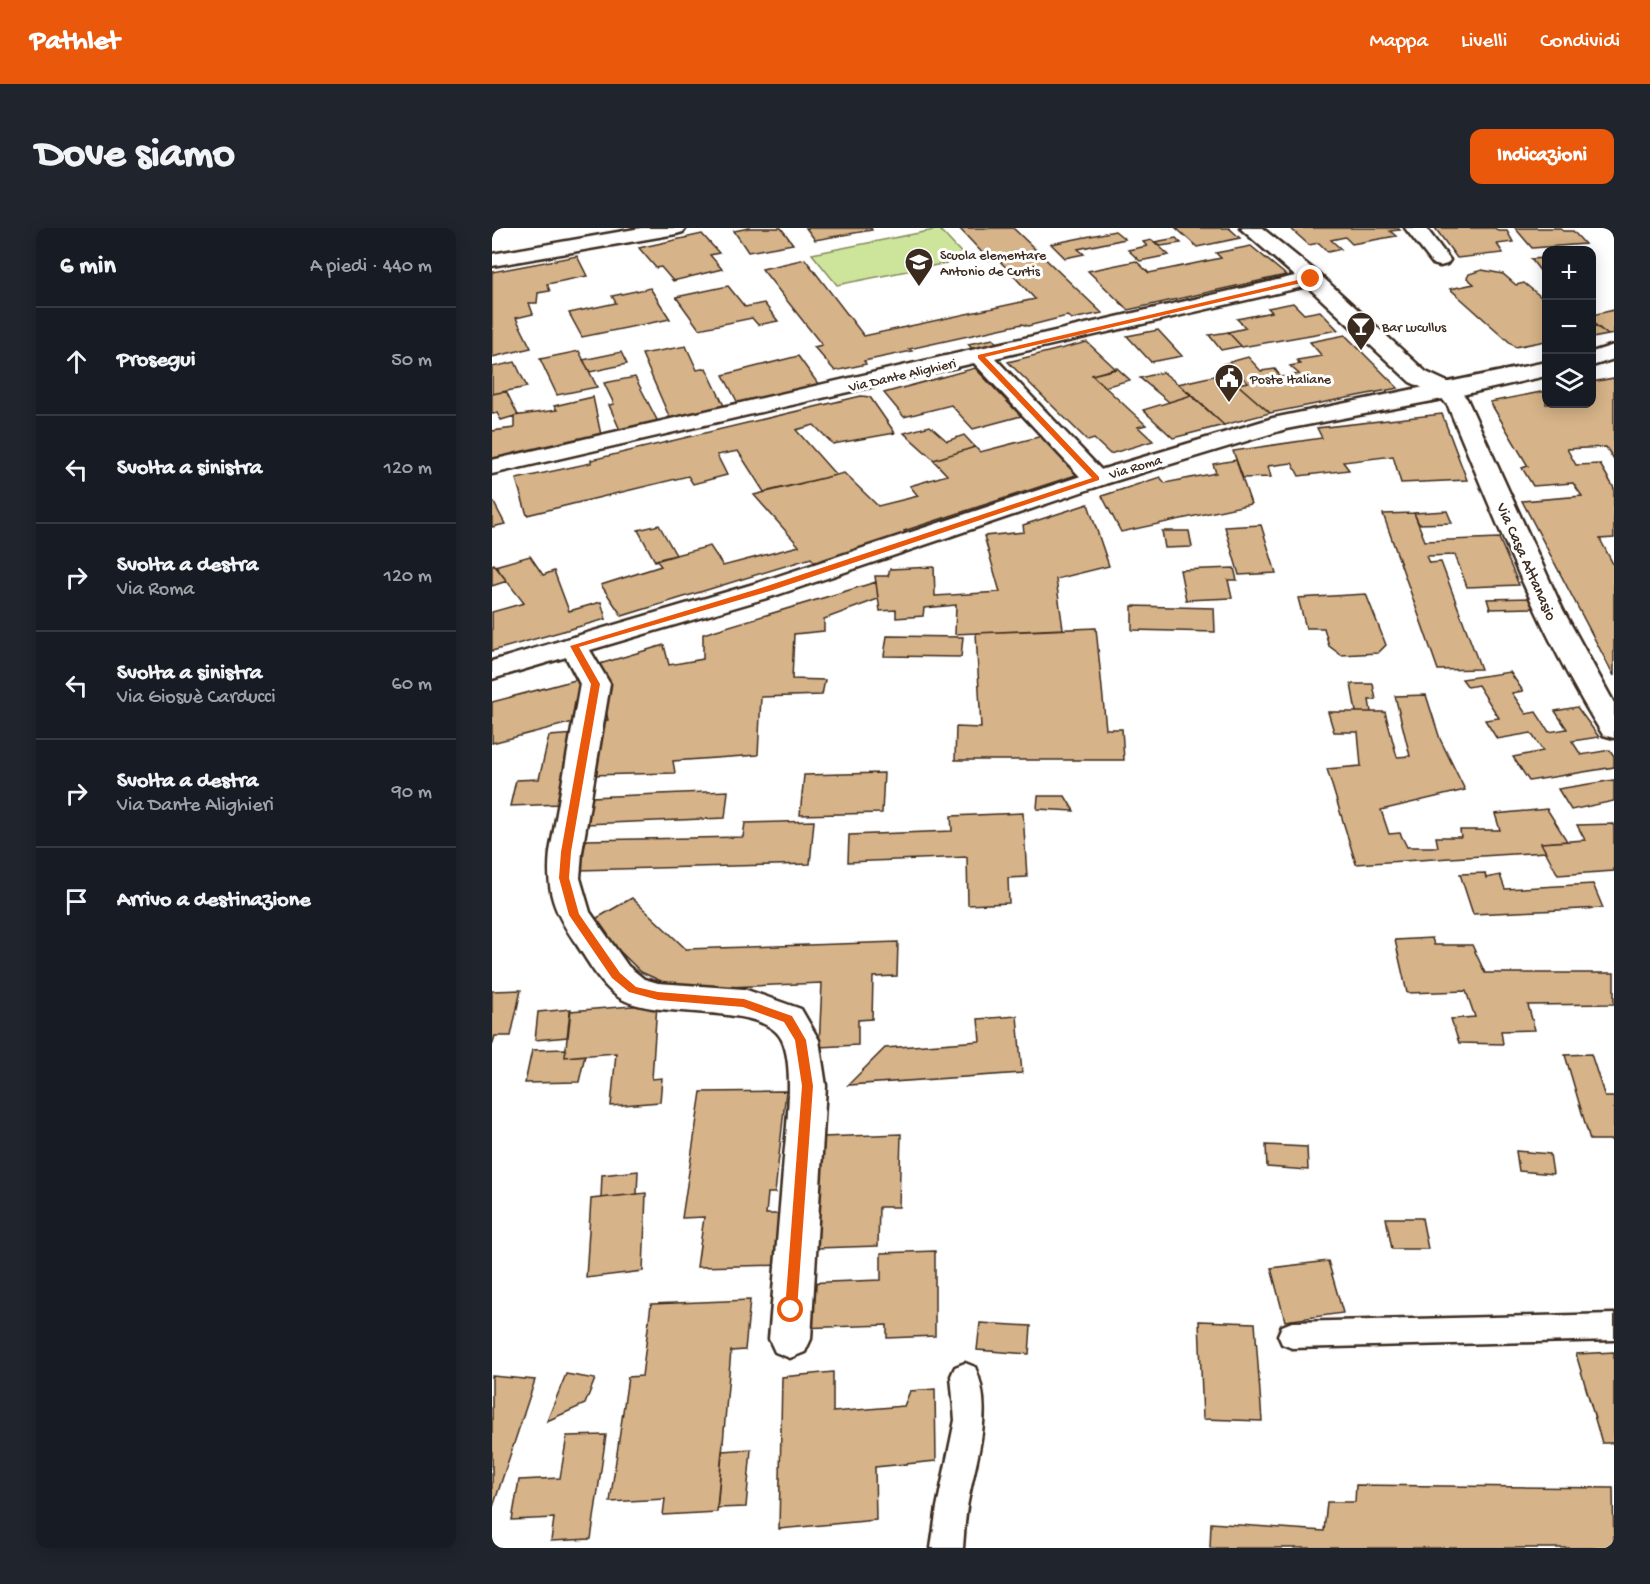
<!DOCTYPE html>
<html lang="it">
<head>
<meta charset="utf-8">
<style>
	body { margin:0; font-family:"Gochi Hand",sans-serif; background:#20242c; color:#f1f3f6 }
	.controls { position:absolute; right:18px; top:18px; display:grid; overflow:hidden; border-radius:12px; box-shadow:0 3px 15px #0003 }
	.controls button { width:54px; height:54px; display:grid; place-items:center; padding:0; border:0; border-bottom:2px solid #363941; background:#171b24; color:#f1f3f6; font:30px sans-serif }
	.stop { position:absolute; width:18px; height:18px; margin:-14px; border:4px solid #ea580c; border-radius:50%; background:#fff }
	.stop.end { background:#ea580c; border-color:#fff; box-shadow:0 2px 6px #0008 }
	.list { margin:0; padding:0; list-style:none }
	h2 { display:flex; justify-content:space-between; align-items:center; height:78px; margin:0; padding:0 24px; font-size:26px }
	h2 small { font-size:20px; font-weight:400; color:#9ea1a6 }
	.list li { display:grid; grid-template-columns:39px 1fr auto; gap:18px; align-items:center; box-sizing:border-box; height:108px; padding:0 24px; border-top:2px solid #363941 }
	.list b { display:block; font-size:22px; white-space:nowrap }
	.list p { margin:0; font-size:20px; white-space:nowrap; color:#9ea1a6 }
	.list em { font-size:20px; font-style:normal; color:#9ea1a6 }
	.icon { flex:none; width:33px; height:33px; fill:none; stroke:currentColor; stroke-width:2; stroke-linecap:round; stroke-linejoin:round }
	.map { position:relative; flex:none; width:1122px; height:1320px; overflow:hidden; border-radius:12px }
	header { display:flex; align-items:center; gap:36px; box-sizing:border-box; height:84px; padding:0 30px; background:#ea580c; color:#fff }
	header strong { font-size:28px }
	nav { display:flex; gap:33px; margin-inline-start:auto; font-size:21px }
	.intro { display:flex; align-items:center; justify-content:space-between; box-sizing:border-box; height:144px; padding:0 36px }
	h1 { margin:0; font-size:42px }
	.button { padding:15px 27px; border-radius:12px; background:#ea580c; color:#fff; font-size:21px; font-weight:700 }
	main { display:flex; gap:36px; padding:0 36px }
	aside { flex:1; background:#171b24; border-radius:12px; box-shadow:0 3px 15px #0003 }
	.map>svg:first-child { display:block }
	.green { fill:#cce59b; stroke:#84885c; stroke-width:1.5 }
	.building { fill:#d6b388; stroke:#3b2a1e; stroke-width:1.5 }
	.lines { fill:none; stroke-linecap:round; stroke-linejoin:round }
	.service-casing { stroke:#3b2a1e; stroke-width:5 }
	.minor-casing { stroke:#3b2a1e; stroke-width:5 }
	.secondary-casing { stroke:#3b2a1e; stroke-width:5 }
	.service { fill:#fff; fill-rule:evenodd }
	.minor { fill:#fff; fill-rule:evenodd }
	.secondary { fill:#fff; fill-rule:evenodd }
	.route { fill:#ea580c }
	.labels { text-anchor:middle; stroke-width:6; stroke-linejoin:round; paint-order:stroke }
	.far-poi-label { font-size:14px; fill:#3b2a1e; stroke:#fff; text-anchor:start }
	.far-street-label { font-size:14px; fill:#3b2a1e; stroke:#fff }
	.street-label { font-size:16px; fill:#3b2a1e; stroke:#fff }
</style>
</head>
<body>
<header>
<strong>Pathlet</strong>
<nav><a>Mappa</a><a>Livelli</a><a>Condividi</a></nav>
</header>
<div class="intro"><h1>Dove siamo</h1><a class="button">Indicazioni</a></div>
<main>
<aside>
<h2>6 min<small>A piedi · 440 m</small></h2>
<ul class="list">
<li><svg class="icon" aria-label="ahead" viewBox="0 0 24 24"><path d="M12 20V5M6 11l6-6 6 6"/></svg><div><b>Prosegui</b></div><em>50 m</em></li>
<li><svg class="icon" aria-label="left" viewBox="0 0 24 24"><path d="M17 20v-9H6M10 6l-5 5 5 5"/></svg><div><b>Svolta a sinistra</b></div><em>120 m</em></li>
<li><svg class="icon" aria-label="right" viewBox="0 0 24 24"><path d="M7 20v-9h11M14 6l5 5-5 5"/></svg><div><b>Svolta a destra</b><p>Via Roma</p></div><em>120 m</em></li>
<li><svg class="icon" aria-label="left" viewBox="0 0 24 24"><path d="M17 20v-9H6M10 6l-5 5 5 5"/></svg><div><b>Svolta a sinistra</b><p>Via Giosuè Carducci</p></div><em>60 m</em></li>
<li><svg class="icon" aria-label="right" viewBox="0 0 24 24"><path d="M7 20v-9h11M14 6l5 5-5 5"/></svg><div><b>Svolta a destra</b><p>Via Dante Alighieri</p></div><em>90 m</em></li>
<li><svg class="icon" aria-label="arrive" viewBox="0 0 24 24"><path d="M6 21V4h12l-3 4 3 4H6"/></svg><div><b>Arrivo a destinazione</b></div></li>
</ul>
</aside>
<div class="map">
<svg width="1122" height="1320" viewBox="0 0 1122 1320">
	<rect width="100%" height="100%" fill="#fff"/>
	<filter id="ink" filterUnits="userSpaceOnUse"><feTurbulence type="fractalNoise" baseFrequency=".0167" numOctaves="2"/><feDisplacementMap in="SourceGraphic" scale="12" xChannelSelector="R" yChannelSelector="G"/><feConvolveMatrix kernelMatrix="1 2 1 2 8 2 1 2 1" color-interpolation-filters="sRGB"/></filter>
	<g filter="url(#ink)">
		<!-- green -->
		<path class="green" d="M447 1 475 31 345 57 320 26Z"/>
		<!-- building -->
		<path class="building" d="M257 0H289L301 16 256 24 242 3Z
			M314 0H379L380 2 323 12Z
			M467 0H521L610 85 580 91 575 88 536 98 530 96 417 121 420 123 372 133 374 136 343 143 322 119 330 117 270 41 313 31 372 108 543 71 505 30 497 32Z
			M684 0H737L748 10 705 19Z
			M798 0H906L908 2 898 3 904 8 860 16 853 9 839 12 849 21 836 24 827 15 817 17Z
			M943 0H1003L1006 3H1015L1021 14 1005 16 1011 25 965 30Z
			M1023 0H1068L1071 3H1081L1093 16 1040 20Z
			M623 3 633 11 586 21 592 26 573 30 559 16Z
			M210 6 227 25 218 27 230 41 181 53 169 39 164 40 147 20Z
			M684 10 689 15 669 18 663 14Z
			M660 12 677 27 648 33 636 22 655 18 651 14Z
			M759 18 794 47 636 82 596 43 644 33 657 45 729 30 724 25Z
			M85 28 95 48 55 56 58 63 46 65 45 75H37L41 86 24 90 39 120 0 129V44Z
			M1054 30V48H1052L1039 31Z
			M990 42 1011 46 1024 57 1032 55 1054 73V113L1023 119 958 61 982 56 975 50 977 46Z
			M236 58 253 79 272 75 286 93 266 97 260 90 207 101 184 69Z
			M158 60 178 91 90 109 77 85 124 75 120 68Z
			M801 75 812 86 828 83 846 102 750 119 736 104 754 100 745 91 780 84 776 80Z
			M1122 82V106L1116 107 1100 94V87Z
			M1104 98 1116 107 1100 110V99Z
			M666 102 690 128 659 134 635 108Z
			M736 104 749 118 729 122 717 107Z
			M853 107 906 160 778 185 745 156 756 154 731 136 756 129 769 143 783 141 789 149 807 146 798 138 808 136 805 132 830 128 818 114Z
			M501 111 508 118 483 124 476 116Z
			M595 114 624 141 600 147 654 197 646 199 661 213 618 226 602 211 596 213 516 134Z
			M194 118 205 142 214 140 234 182 179 193 150 126Z
			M87 123 105 159 65 167 48 131Z
			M129 124 135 136 98 144 91 132Z
			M306 128 327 157 247 177 231 147Z
			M23 134 35 159 0 166V139Z
			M483 140 529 188 481 201 459 177 412 189 392 165Z
			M625 140 638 152 612 159 600 147Z
			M671 144 686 156 700 167 677 174 648 150Z
			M726 147 739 157 745 156 778 185 732 197 686 156Z
			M143 149 166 194 128 202 117 177 122 176 112 155Z
			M1122 150V232L1114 219 1075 221 1084 237 1108 236 1122 260V310L1108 311 1122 338V448L1030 273 1090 268 1081 255 1041 258 1030 240 1036 238 998 174 1054 163V176H1100V154Z
			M14 163 26 187 9 192 5 185 0 186V166Z
			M700 167 732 197 681 210 651 182Z
			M369 168 378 169 403 205 341 216 322 197 304 202 344 247 272 264 246 223 225 227 235 247 201 256 196 248 35 287 24 251 99 235V232Z
			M101 169 109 207 0 232V203L22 200V188L65 182 62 178Z
			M950 186 975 252 909 255 901 228 851 234 857 242 807 248 800 235 776 238 779 249 751 250 741 223 830 210 825 200Z
			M438 198 455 213 472 207 483 219 442 232 412 205Z
			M550 208 590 245 412 303 416 308 323 335 319 330 130 388 109 357 169 338 164 332 218 318 231 338 307 318 262 267 352 245 386 278 426 268 418 258 455 247 441 232 483 219 488 224Z
			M744 232 759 276 629 304 610 268 668 249 673 255 724 245 721 236Z
			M0 271 13 296 0 299Z
			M596 276 617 338 564 351 571 401 463 406 464 377 432 380 431 388 404 390V382L388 383 383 348H396L398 341 442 339 443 368 508 364 492 308 532 304 531 297Z
			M955 283 960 295 927 296 922 285Z
			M922 285 933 313 1007 310 1027 357 975 359 963 327 934 328 937 335 949 334 989 441 946 442 891 286Z
			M167 297 184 327 163 333 146 302Z
			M769 297 784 345 747 347 733 299Z
			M670 303H697L700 319 673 320Z
			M38 328 51 347 62 343 77 383 109 374 114 391 0 423V384L32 375 3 338Z
			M2 336 15 353 0 358V337Z
			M742 340 745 352H736L740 370 694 372 688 342Z
			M384 354 386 371 332 391V403L302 406 300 451 333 452 330 467 269 469 266 527 181 533 183 545 96 547 106 493 116 492 104 437 172 417 177 437 211 431V406Z
			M874 366 894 417 886 425 849 427 837 418 832 400H814L806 370Z
			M1038 370 1042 380 998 381 995 371Z
			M640 378 722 380 723 404 640 402Z
			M604 400 614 501H630L632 532H463L464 499 489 500 484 405Z
			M395 408 471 409 469 429 392 428Z
			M1018 444 1031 463 1020 465 1034 486 1044 484 1057 504 1075 501 1063 483 1085 479 1107 509 1080 513 1089 527 1118 522 1122 528V539L1037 553 1021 529 1051 523 1039 505 1005 511 993 492 1007 490 986 457 976 459 970 451Z
			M91 450 93 491 0 515V474Z
			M859 456H881L884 472H877L879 484H864Z
			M934 467 948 511 973 562 889 582 897 606 908 605 915 619H946L944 609H969L968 602H1008L1003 586 1055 581 1075 613 1049 615 1054 624 864 636 835 541 869 538 866 504H842L836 484H893L905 529 918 528 903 468Z
			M84 506 70 576 18 578 24 552 47 551 57 508Z
			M392 545 390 585 308 587 312 547Z
			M1122 552V573L1079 582 1066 561Z
			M236 563 233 590 94 596 99 569Z
			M546 568H573L582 583 545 581Z
			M531 585 535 649 516 650 517 675 476 677 475 629 356 634 357 607 460 603 459 588Z
			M322 593 318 636 87 642 94 612 251 609 253 595Z
			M1122 596V643L1066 647 1049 615 1093 612 1085 597Z
			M993 645 994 650 1008 647 1013 661 1101 656 1111 680 981 686 968 646Z
			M140 670 194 721 406 714 405 748 381 749 380 791 366 792V817L327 819 330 755 213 760 180 758 149 744 98 694Z
			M940 710 942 717H980L993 745H1122V776L1036 777 1043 802 1009 803 1011 816 967 815 959 791 983 789 974 763 915 765 903 712Z
			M29 762 19 808H3L0 818V763Z
			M165 776 160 851 170 850 168 874 119 878 124 825 73 829 78 783Z
			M79 781 76 809 43 812 46 784Z
			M525 788 530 845 356 857 393 820 488 813 486 791Z
			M74 821 73 829 93 827 87 854 33 855 40 822Z
			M1099 826 1113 869H1122V912H1098L1073 827Z
			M294 863 283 965H276L274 986H299L294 1037 205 1039 212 989 190 990 209 864Z
			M409 906 407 979H387L386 1018 325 1020 331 909Z
			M774 917 815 919 816 942 775 939Z
			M1024 923 1058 926 1061 946 1027 943Z
			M146 943 145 966 109 970 110 947Z
			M154 965 151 1043 94 1050 99 971Z
			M894 990H930L936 1021H900Z
			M443 1023V1108L395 1110V1097L307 1100 310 1055 389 1052V1025Z
			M836 1033 851 1085 793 1093 779 1040Z
			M258 1072 253 1122 239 1123 225 1284 171 1287 173 1271 118 1274 136 1149 150 1148 159 1076Z
			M707 1093 763 1095 770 1193 711 1191Z
			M488 1095 539 1098 537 1126 485 1122Z
			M1122 1124V1215H1110L1084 1126Z
			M341 1144V1184L412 1178 418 1163 443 1161 444 1233 383 1239 384 1292 287 1301 290 1149Z
			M74 1146 103 1151 93 1176 55 1193Z
			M0 1148 43 1152 0 1282Z
			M114 1207 99 1311 59 1313 62 1290 20 1292 27 1252 68 1250 75 1208Z
			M259 1221 254 1279 225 1280 230 1223Z
			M864 1257 1121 1260 1122 1320H718L719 1295 832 1303 835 1274H863Z"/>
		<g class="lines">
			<!-- service casing -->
			<g class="service-casing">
				<path id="service" d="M1122 1086V1112L800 1120 790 1116 786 1107 790 1098 800 1094Z
					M473 1135 483 1139C503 1184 483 1233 475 1279 473 1292 472 1306 471 1320H439L445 1279 463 1192 459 1148 463 1139Z"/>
			</g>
			<!-- minor casing -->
			<g class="minor-casing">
				<path id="minor" d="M149 0H194L191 4 184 6 0 38V26Z
					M748 0H770L827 46 934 144 964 158 975 171 1071 382 1122 475V510L1111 507C1046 404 1003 289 956 178L948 168 918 154 815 58 503 130 613 246 617 251 613 256 604 259 595 256 482 135 0 246V232L803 48Z
					M913 0H934L958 32 955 36 948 38 941 36Z
					M82 409 92 412 118 456 90 624 88 650 98 684 136 738 152 751 166 755 252 761 309 781 327 812 334 858 319 1111 313 1124 298 1130 283 1124 277 1111C282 1055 286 999 291 943 293 910 304 841 290 812 272 773 165 793 128 770 109 758 97 735 85 717 62 684 54 664 58 624L88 456 68 418 72 412Z"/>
			</g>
			<!-- secondary casing -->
			<g class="secondary-casing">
				<path id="secondary" d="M1122 117V131L1100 138V124Z
					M1054 134V148L956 170 794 201 613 256 285 367 0 451V433L265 355 595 246 781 190Z"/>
			</g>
			<!-- service -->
			<use href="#service" class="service"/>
			<!-- minor -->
			<use href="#minor" class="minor"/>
			<!-- secondary -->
			<use href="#secondary" class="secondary"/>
		</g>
	</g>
	<!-- route -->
	<path class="route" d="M819 49 822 52 493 129 607 249V252L278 363 87 419 108 456 79 624 77 650 87 686 128 745 144 759 166 764 252 771 300 788 314 812 321 858 305 1082 299 1087 295 1086 293 1082 310 858 303 812 292 794 251 779 166 772 137 764 120 750 77 687 67 650 69 624 99 456 78 418 272 359 600 250 486 130V127Z"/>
	<!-- icons -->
	<defs>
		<g id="school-pin" transform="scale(1.5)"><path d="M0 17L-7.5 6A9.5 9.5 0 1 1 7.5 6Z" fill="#3b2a1e" stroke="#fff"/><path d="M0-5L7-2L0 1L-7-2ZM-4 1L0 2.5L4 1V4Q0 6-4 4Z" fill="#fff"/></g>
		<g id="bar-pin" transform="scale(1.5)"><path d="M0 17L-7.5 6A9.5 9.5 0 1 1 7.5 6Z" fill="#3b2a1e" stroke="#fff"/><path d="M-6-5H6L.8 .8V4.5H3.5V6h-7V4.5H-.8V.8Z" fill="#fff"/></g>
		<g id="civic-pin" transform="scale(1.5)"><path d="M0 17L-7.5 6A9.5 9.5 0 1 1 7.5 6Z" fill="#3b2a1e" stroke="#fff"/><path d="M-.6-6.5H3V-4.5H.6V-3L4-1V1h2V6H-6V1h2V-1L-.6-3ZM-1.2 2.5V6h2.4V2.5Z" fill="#fff"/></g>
	</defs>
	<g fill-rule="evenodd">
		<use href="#school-pin" x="427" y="34"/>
		<use href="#bar-pin" x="869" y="98"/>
		<use href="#civic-pin" x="737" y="150"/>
	</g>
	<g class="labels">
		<!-- far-poi labels -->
		<g class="far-poi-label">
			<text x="448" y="31">Scuola elementare<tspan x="448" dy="16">Antonio de Curtis</tspan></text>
			<text x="890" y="103">Bar Lucullus</text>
			<text x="758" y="155">Poste Italiane</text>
		</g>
		<!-- far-street labels -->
		<g class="far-street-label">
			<text transform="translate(410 146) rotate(-13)" y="5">Via Dante Alighieri</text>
			<text transform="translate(643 238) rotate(-17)" y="5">Via Roma</text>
		</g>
		<!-- street labels -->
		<g class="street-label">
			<text transform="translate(1036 333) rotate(66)" y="6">Via Casa Attanasio</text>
		</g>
	</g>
</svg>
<div class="controls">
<button>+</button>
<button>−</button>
<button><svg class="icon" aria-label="layers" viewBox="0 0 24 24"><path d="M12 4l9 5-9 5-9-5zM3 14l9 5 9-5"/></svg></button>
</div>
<div class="stop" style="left:299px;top:1082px"></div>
<div class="stop end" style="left:819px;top:51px"></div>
</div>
</main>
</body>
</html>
